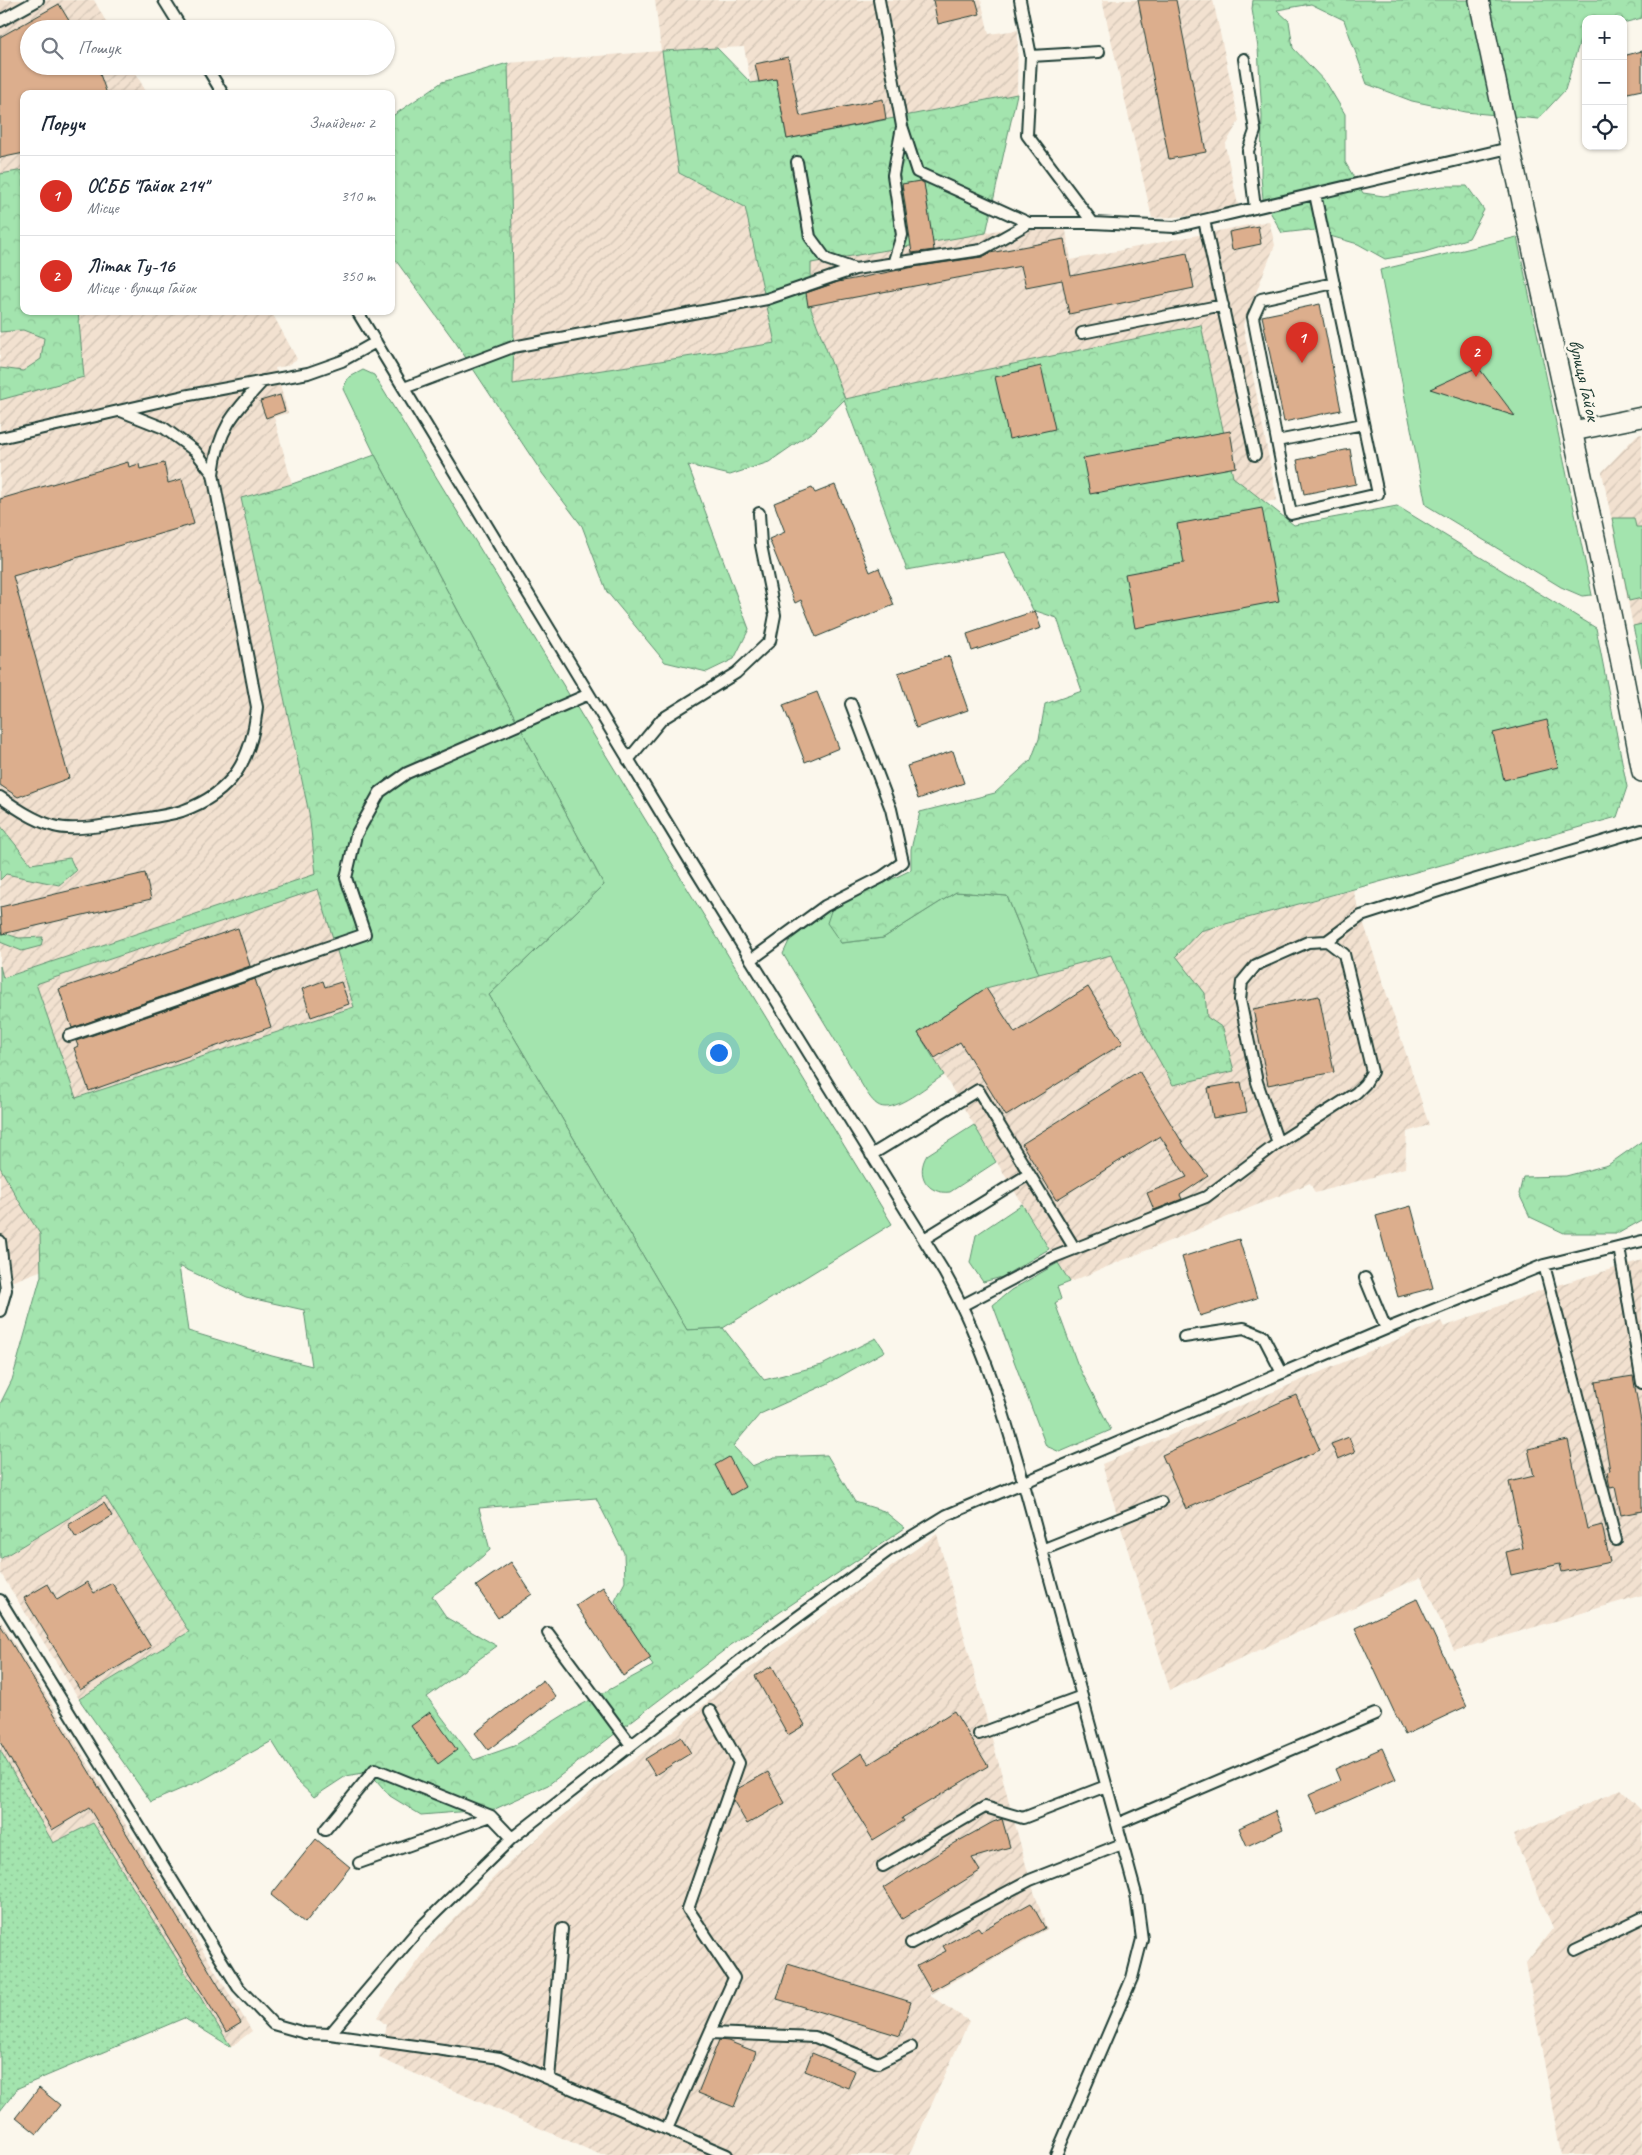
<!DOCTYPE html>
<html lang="uk">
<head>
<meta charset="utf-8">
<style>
	body { margin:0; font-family:Caveat,sans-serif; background:#f6f6f7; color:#1f2937 }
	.controls { position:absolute; right:15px; top:15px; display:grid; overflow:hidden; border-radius:10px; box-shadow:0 1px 4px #0004 }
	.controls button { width:45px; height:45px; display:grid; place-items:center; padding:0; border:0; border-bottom:1px solid #e0e1e3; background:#fff; color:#1f2937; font:25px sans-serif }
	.you { position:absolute; left:718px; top:1052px; width:18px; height:18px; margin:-12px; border:4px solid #fff; border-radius:50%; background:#1a73e8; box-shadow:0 0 0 8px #1a73e833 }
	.badge { display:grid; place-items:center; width:32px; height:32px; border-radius:50%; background:#d93025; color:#fff; font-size:16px; font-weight:700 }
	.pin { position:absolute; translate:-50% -41px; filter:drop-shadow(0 1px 2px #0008) }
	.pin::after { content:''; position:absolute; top:26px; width:18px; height:15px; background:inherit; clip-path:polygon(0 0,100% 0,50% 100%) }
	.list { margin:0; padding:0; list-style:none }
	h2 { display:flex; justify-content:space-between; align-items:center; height:65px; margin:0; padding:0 20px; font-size:21px }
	h2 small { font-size:16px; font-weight:400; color:#747a83 }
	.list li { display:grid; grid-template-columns:32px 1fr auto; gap:15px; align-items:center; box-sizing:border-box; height:80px; padding:0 20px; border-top:1px solid #e0e1e3 }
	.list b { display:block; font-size:19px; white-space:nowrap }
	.list p { margin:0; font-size:16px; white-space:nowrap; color:#747a83 }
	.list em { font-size:16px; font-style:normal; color:#747a83 }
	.icon { flex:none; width:28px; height:28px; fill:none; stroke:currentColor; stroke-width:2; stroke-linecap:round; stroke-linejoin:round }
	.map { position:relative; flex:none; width:1642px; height:2155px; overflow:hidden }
	.search { position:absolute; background:#fff; box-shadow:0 1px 4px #0004; left:20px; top:20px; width:375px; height:55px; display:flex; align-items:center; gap:12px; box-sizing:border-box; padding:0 18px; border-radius:28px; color:#747a83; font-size:19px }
	.panel { position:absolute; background:#fff; box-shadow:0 1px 4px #0004; left:20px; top:90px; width:375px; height:225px; border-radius:10px }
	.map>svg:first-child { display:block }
	.industrial { fill:url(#industrial-furrows) }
	.grass { fill:#a3e4ae; stroke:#619071 }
	.forest { fill:url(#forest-crowns); stroke:#619071; fill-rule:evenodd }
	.garden { fill:url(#garden-dots); stroke:#619071 }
	.building { fill:#dcae8d; stroke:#1f3d34 }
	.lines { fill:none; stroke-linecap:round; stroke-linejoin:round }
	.lane-casing { stroke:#1f3d34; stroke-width:14 }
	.street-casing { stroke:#1f3d34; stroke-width:22 }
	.lane { stroke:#fbf7ec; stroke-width:10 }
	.street { stroke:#fbf7ec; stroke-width:19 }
	.labels { text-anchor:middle; stroke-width:5; stroke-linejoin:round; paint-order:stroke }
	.street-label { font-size:20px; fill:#1f3d34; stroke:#fbf7ec }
</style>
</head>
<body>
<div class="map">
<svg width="1642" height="2155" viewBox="0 0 1642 2155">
	<defs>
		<pattern id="industrial-furrows" width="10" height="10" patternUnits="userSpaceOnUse" patternTransform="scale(1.25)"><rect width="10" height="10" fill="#f2e1d0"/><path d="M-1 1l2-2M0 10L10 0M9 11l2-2" fill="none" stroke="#cfc2b3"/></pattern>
		<pattern id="forest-crowns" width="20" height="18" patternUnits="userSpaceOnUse" patternTransform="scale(1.25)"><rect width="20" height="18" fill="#a3e4ae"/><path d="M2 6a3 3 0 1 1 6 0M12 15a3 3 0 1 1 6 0" fill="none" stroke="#8cc496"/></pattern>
		<pattern id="garden-dots" width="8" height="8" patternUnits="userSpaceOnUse" patternTransform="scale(1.25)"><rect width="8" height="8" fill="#a3e4ae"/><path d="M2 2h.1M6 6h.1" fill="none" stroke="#8cc496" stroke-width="1.8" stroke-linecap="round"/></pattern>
	</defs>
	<rect width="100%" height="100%" fill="#fbf7ec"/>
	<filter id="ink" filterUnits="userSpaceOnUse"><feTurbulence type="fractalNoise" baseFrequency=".02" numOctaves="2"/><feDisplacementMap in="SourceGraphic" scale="10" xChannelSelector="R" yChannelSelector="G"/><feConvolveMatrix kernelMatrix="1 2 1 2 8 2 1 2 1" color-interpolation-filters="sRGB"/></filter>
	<g filter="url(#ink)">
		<!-- industrial -->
		<path class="industrial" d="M0 0H94L110 29H29V66H132L147 94H24V311H271L297 359 286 366 275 368 288 413 274 417 292 484 241 498 309 814 318 889 355 1007 76 1098 122 1240 0 1286Z
			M655 0H981L989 34 1018 30 1017 94 787 139 776 79 751 84 744 47 662 51 679 173 745 207 775 343 513 384 514 319 508 63 661 51Z
			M1102 0H1213L1239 121 1225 145 1238 205 1193 216 1152 218Z
			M1064 219 1071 260 1269 221 1275 245 1243 325 1277 500 907 570 811 309 802 264Z
			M1642 434V671L1602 472 1637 435Z
			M1353 890 1429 1125 1407 1132 1405 1168 1315 1193 1310 1183 1070 1282 918 1033 986 988Z
			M1642 1260V1595L1454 1651 1421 1577 1170 1690 1102 1464 1441 1321 1444 1327 1544 1289Z
			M105 1496 189 1632 79 1699 0 1572V1559Z
			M937 1534 1030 1880 1047 1929 929 1995 969 2021 909 2155H601L379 2058 386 2025 377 2017 436 1937 502 1869 595 1788 682 1724 729 1683Z
			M0 1620 252 2031 231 2047 93 1823 53 1843 0 1750Z
			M1621 1790 1642 1811V2155H1561L1526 1963 1553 1928 1513 1835Z"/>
		<!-- grass -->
		<path class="grass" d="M1517 237 1592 595 1582 596 1561 587 1426 505 1380 270Z
			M363 370 374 375 892 1224 723 1328 687 1330 489 995 604 885 375 455 343 389 348 378Z
			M1612 518H1634L1636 527H1642V598L1629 601Z
			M1642 624V667L1633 626Z
			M956 892 1007 896 1039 974 986 988 918 1033 944 1075C931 1083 901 1108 885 1107 877 1107 872 1100 867 1093L783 954 789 941 832 908 841 943 883 938Z
			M974 1125 996 1162 950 1192C927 1195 915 1174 927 1155Z
			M1022 1204 1049 1249 1002 1277 983 1282 970 1263 976 1235Z
			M1058 1263 1070 1282 1057 1287 1061 1299 1055 1303 1077 1363 1111 1430 1060 1452 1046 1446 993 1305 1011 1290Z"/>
		<!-- forest -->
		<path class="forest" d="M1253 0H1642V18L1623 23V19H1586V35L1581 37 1565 90 1538 119 1465 112 1412 101 1367 84 1344 20 1311 4 1277 10 1289 21 1293 48 1327 84 1345 114V162L1363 193 1384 196 1443 186H1467L1484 210 1469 238 1425 252 1385 259 1358 244 1309 230 1282 233 1263 199 1261 177 1262 116 1258 48 1252 9Z
			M717 48 751 83 776 79 787 139 1017 94 986 233 811 263V309L845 399 1201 325 1233 477 1294 525 1397 506 1596 628 1627 787 1617 817 1200 931 1176 956 1205 993 1207 1017 1223 1028 1234 1071 1173 1085 1146 1037 1111 955 1039 974 1007 896 956 892 883 938 841 943 827 923 832 908 911 870V849L920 812 995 793 1031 760 1039 739 1045 704 1082 691 1057 618 1033 610 1005 552 907 570 844 400 815 430 769 462 730 475 688 465 749 629 734 659 707 672 665 662 607 592 582 526 542 473 456 343 394 258 391 249V117L442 82 508 63 514 319 513 384 775 343 745 207 679 173 662 51Z
			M24 170V311H78L84 377 0 400V368L23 371 41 359 44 338 23 330 0 332V174Z
			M375 455 604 885 489 995 687 1330 723 1328 764 1380 822 1365 876 1338 885 1351 827 1384 760 1414 733 1446 752 1466 774 1457 827 1455 855 1502 884 1511 905 1528 731 1645 548 1785 495 1809 421 1815 390 1796 369 1772 346 1776 314 1797 296 1780 272 1741 204 1779 151 1802 79 1699 189 1632 105 1496 0 1559V1404L12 1380 41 1276 40 1234 17 1198 0 1167V966L3 978 316 874 309 813 241 498 292 484ZM318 889 354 1007 76 1098 36 984ZM179 1266 246 1297 304 1310 312 1366 272 1356 188 1331ZM596 1498 624 1553 625 1582 615 1601 653 1666 570 1711 514 1746 474 1760 427 1697 497 1646 447 1618 432 1596 457 1578 490 1550 479 1508Z
			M0 825 31 864 70 858 76 871 59 885 6 874 0 880Z
			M0 932 19 938 43 937 41 946 22 951 0 942Z
			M1642 1141V1220L1619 1233H1564L1530 1217 1519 1194 1523 1177 1566 1176 1608 1165Z"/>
		<!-- garden -->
		<path class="garden" d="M0 1750 53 1843 93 1823 231 2047 184 2018 18 2088 0 2111Z"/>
		<!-- building -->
		<path class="building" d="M933 0H976L980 14 938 24Z
			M1138 0H1176L1206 152 1169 159Z
			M59 4 74 29H29V66H97L107 94H24V153L0 158V37Z
			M1642 51V90L1623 94V56Z
			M788 57 800 116 883 99 886 119 787 139 776 79 759 82 755 64Z
			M920 181 924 183 934 250 912 253 902 184Z
			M1258 226 1261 244 1232 250 1229 232Z
			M1064 239 1071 276 1187 253 1194 288 1069 314 1062 280 1026 287 1021 266 808 306 806 293 838 282 914 267 982 257 990 253Z
			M1320 304 1341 410 1284 422 1262 316Z
			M1041 366 1055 429 1009 439 995 377Z
			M1478 367 1515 416 1430 389Z
			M280 395 285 411 266 418 260 401Z
			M1230 431 1236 467 1090 494 1083 458Z
			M1350 449 1356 484 1304 494 1297 460Z
			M128 462 129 467 139 464 140 469 164 463 168 483 182 479 194 524 13 576 69 778 18 797 0 785V499Z
			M835 485 870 572 879 568 894 605 816 637 801 600 795 603 769 539 785 532 774 503 812 488 815 493Z
			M1262 508 1279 601 1135 628 1125 574 1184 563 1177 524Z
			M1035 611 1041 628 972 651 967 634Z
			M949 656 968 710 916 728 898 673Z
			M817 692 839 748 805 762 783 705Z
			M1547 720 1558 767 1504 780 1493 733Z
			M953 751 964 783 918 799 907 766Z
			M145 873 151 899 2 934 0 907Z
			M238 928 250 966 72 1028 59 989Z
			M255 979 271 1027 89 1091 74 1048 78 1046 76 1041Z
			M323 981 325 987 341 982 349 1004 311 1017 302 989Z
			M1088 987 1123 1043 1006 1116 960 1042 935 1058 918 1033 986 988 1015 1033Z
			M1319 996 1334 1072 1268 1085 1253 1009Z
			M1139 1071 1185 1147 1208 1176 1180 1195 1182 1199 1154 1210 1147 1193 1187 1177 1160 1136 1056 1200 1022 1144Z
			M1241 1082 1247 1112 1213 1118 1208 1088Z
			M1411 1206 1433 1288 1398 1297 1376 1216Z
			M1239 1239 1257 1298 1200 1316 1182 1257Z
			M1633 1376 1642 1427V1511L1621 1515 1615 1487 1610 1488 1607 1472 1610 1471 1595 1382Z
			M1296 1395 1320 1450 1186 1509 1162 1455Z
			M1349 1437 1355 1452 1338 1459 1331 1444Z
			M1568 1440 1587 1529 1602 1525 1610 1562 1562 1572 1560 1564 1511 1575 1506 1552 1523 1548 1509 1482 1534 1476 1528 1449Z
			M729 1457 745 1487 731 1495 715 1465Z
			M104 1503 112 1516 76 1538 68 1525Z
			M511 1562 532 1594 498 1618 476 1586Z
			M87 1582 94 1593 112 1583 151 1647 80 1690 24 1598 48 1584 57 1600Z
			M603 1587 651 1658 623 1676 576 1605Z
			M1417 1599 1467 1706 1405 1735 1355 1628Z
			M0 1624 241 2023 226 2032 89 1808 52 1830 0 1742Z
			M772 1666 805 1725 788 1735 755 1676Z
			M543 1680 556 1697 488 1750 475 1733Z
			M954 1711 988 1766 902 1818 904 1821 873 1840 832 1773 862 1753 869 1764Z
			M430 1712 457 1750 438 1764 411 1726Z
			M681 1737 691 1753 655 1775 645 1759Z
			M1382 1748 1396 1779 1318 1814 1309 1795 1340 1781 1335 1769Z
			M768 1772 785 1803 747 1824 733 1800 737 1789Z
			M1275 1811 1283 1829 1247 1846 1239 1828Z
			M1002 1819 1010 1847 972 1858 980 1871 902 1919 883 1888 955 1843 993 1822Z
			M316 1839 350 1867 305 1923 271 1895Z
			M1031 1903 1045 1928 931 1991 917 1966 946 1951 943 1946 978 1927 981 1931Z
			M788 1964 911 2002 900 2036 777 1999Z
			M719 2040 728 2041 756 2052 734 2107 698 2093Z
			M812 2053 855 2071 848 2088 805 2071Z
			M39 2088 60 2105 37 2134 16 2117Z"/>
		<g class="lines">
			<!-- lane casing -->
			<g class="lane-casing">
				<path id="lane" d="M164 0 182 29
					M879 0 902 126 917 172 1029 223H1093L1174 227 1509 148
					M1020 0 1031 56 1027 135 1093 223
					M0 21 38 0
					M1031 56 1099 52
					M1244 59 1255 131 1248 151 1255 208
					M206 66 223 94
					M797 162 810 237 826 259 855 269 981 250 1029 223
					M1315 194 1378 494 1291 514 1253 317 1261 299 1334 283
					M1204 220 1255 455
					M893 264 902 235 893 175 902 127
					M357 311 690 861 944 1272C993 1359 1016 1456 1042 1550 1073 1665 1104 1780 1136 1894L1142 1939 1132 1978 1056 2155
					M1082 333 1223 305
					M404 388 513 347 767 299 855 269
					M0 438 184 396 308 373 342 361 376 342
					M1277 441 1363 424
					M213 474C218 430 233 413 263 381
					M628 760 662 719 736 673 770 641 775 615 761 545 759 513
					M0 797C16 808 35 821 54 826 73 832 110 825 130 821 147 818 166 816 182 811 233 793 252 759 257 707L213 474 195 451 164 428 121 411
					M1327 941 1344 954 1372 1072 1365 1084 1356 1093 1278 1143 1257 1082 1240 1000 1242 982 1256 965 1308 942 1327 941 1361 916 1473 880 1642 830
					M751 960 825 906 882 877 903 862 891 809 851 704
					M69 1036 365 934 346 878 356 835 380 792 407 773 589 694
					M871 1155 978 1090 1075 1249
					M924 1239 1029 1174
					M0 1241 6 1290 0 1311
					M1619 1247 1642 1383
					M1544 1265 1616 1540
					M1365 1278 1386 1329
					M963 1305 1054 1257 1206 1197 1278 1143
					M1184 1337 1244 1328 1263 1336 1282 1373
					M1042 1550 1161 1502
					M0 1600 238 1987 273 2024 305 2033 330 2034 419 1929 512 1838 769 1638 888 1551 947 1515 1386 1329 1544 1265 1642 1241
					M548 1633 631 1745
					M979 1734 1082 1696
					M1117 1824 1375 1714
					M325 1830 375 1769 491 1816 512 1838
					M359 1863 491 1816
					M883 1866 985 1807 1023 1818 1106 1786
					M911 1943 1030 1880 1122 1844
					M1575 1950 1642 1918
					M710 2033 815 2037 878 2063 911 2047
					M330 2034 500 2058 727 2155
					M549 2079 562 1929
					M667 2129 734 1978 688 1909 739 1763 710 1711"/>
			</g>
			<!-- street casing -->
			<g class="street-casing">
				<path id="street" d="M1479 0C1532 258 1594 513 1642 772
					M1573 431 1642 417"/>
			</g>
			<!-- lane -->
			<use href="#lane" class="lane"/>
			<!-- street -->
			<use href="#street" class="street"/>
		</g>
	</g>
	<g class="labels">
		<!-- street labels -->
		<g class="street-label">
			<text transform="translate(1585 380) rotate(77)" y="7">вулиця Гайок</text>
		</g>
	</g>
</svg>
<div class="controls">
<button>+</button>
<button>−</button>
<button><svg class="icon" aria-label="locate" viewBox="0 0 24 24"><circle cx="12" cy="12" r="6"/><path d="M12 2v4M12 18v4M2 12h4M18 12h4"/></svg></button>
</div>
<div class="you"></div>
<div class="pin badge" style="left:1302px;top:363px">1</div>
<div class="pin badge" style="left:1476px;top:377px">2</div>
<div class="search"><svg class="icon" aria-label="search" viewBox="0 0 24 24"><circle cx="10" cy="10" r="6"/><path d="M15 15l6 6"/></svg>Пошук</div>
<section class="panel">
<h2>Поруч<small>Знайдено: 2</small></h2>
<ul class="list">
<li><span class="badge">1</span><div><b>ОСББ &quot;Гайок 214&quot;</b><p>Місце</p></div><em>310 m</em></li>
<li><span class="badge">2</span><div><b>Літак Ту-16</b><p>Місце · вулиця Гайок</p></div><em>350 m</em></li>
</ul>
</section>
</div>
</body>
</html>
